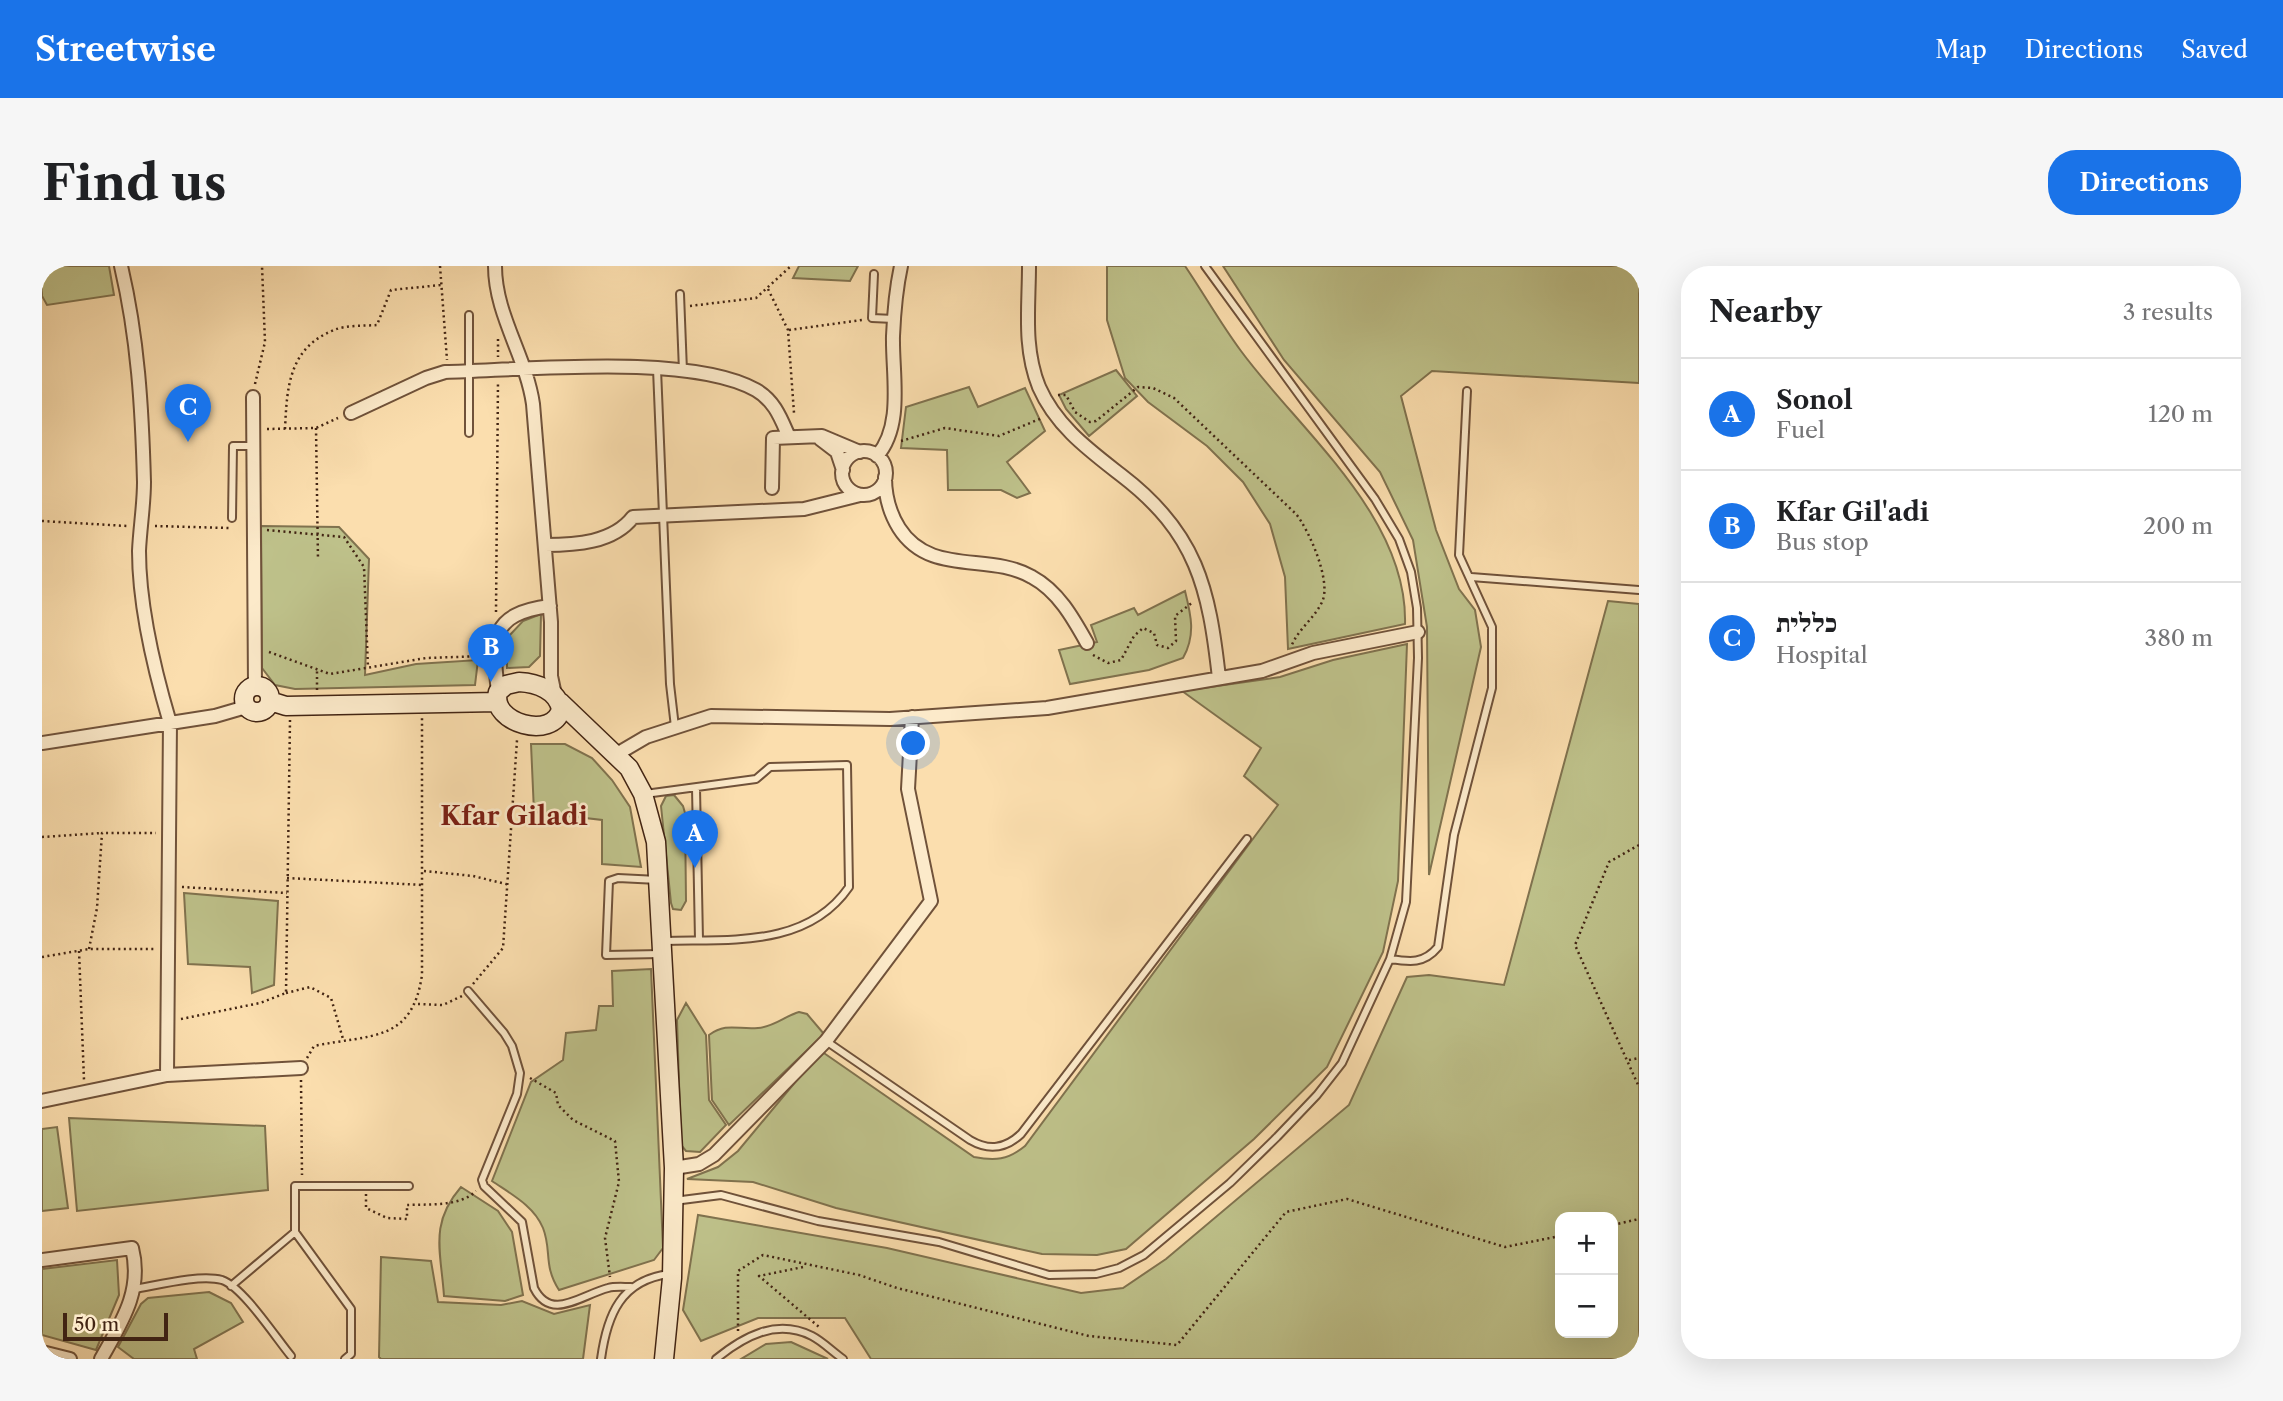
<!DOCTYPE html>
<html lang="en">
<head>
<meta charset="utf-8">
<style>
	body { margin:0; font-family:"Libre Caslon Text","Frank Ruhl Libre",serif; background:#f6f6f6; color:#202124 }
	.controls { position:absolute; right:21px; bottom:21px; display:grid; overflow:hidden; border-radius:14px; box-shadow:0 7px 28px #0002 }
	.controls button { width:63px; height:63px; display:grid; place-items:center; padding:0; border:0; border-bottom:2px solid #e0e0e0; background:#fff; color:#202124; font:35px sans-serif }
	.scale { position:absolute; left:21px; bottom:18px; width:105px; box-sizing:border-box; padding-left:7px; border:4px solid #422413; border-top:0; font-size:19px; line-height:24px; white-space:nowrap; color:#422413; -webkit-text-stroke:5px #fceaca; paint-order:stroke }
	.you { position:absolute; left:872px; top:478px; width:24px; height:24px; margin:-18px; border:5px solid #fff; border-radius:50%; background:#1a73e8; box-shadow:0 0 0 10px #1a73e833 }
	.badge { display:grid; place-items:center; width:46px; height:46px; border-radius:50%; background:#1a73e8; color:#fff; font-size:23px; font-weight:700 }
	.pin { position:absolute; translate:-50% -58px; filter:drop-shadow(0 2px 4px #0008) }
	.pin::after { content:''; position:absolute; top:37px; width:24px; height:21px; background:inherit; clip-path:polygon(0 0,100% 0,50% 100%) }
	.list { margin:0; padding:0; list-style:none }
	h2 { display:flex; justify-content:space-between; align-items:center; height:91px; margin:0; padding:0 28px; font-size:30px }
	h2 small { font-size:23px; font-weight:400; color:#757577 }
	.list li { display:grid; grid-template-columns:46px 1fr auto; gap:21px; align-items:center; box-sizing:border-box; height:112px; padding:0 28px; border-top:2px solid #e0e0e0 }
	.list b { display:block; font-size:26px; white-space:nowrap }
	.list p { margin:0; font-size:23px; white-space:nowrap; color:#757577 }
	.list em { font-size:23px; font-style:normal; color:#757577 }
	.map { position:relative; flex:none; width:1597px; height:1093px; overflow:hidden; border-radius:28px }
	header { display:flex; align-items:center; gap:42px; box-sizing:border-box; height:98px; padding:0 35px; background:#1a73e8; color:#fff }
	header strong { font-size:33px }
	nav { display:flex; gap:38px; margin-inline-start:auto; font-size:24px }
	.intro { display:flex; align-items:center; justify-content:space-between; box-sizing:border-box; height:168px; padding:0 42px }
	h1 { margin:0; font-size:49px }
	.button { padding:18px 32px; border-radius:28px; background:#1a73e8; color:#fff; font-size:24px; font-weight:700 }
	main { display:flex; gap:42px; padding:0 42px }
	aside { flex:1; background:#fff; border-radius:28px; box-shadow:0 7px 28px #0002 }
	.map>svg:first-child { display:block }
	.green { fill:#bec18a; stroke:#80724e; stroke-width:2; fill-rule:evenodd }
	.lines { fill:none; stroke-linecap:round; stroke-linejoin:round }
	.lane-casing { stroke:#70523a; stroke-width:10 }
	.street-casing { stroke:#70523a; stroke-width:16 }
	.secondary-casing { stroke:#422413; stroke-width:21 }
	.path { stroke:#422413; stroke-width:2.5; stroke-dasharray:2 3.5; stroke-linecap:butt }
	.lane { stroke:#fceaca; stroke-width:6 }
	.street { stroke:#fceaca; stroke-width:12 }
	.secondary { stroke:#fceaca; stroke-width:18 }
	.labels { text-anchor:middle; stroke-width:5; stroke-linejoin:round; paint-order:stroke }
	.quarter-label { font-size:26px; font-weight:bold; fill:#7a1f14; stroke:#fceaca }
</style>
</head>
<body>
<header>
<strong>Streetwise</strong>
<nav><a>Map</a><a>Directions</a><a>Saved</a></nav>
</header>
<div class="intro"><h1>Find us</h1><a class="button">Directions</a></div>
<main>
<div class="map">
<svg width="1597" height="1093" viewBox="0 0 1597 1093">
	<rect width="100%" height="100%" fill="#fbdeae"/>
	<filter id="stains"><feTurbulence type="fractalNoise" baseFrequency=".00286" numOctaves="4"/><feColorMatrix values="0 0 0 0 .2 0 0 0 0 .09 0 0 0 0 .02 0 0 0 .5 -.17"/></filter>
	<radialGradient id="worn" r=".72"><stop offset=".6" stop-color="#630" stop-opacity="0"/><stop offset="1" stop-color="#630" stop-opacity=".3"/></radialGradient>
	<!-- green -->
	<path class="green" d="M0 0H67L72 29 5 39 0 30Z
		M757 0H816L808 15 751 12Z
		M1065 0H1143C1162 28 1179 58 1199 85 1258 165 1366 251 1363 358L1246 383 1243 311 1228 258 1201 216 1165 180 1106 136 1083 112 1065 54Z
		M1181 0H1597V117L1390 105 1359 130 1394 264 1417 323 1433 344 1439 381 1387 609 1385 361 1371 274 1338 206 1242 94Z
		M1074 104 1095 130 1047 170 1024 143 1017 129Z
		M927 121 936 141 983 122 1003 165 965 196 988 227 975 232 959 224H906L905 184 859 182 864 141Z
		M219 260 297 261 327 293 323 409 374 398 436 394 433 419 253 423 233 419 220 402Z
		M1143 325C1149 349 1154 369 1141 392L1107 404 1028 418 1017 384 1055 376 1049 359 1092 342 1096 349Z
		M1566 335 1597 338V1093H829L803 1052H716L659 1075 641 1044 656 949 845 982 1039 1027 1081 1022 1124 993 1307 839 1365 711 1387 709 1462 719ZM1571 951V1067H1518V951Z
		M499 348 498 390 487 401 465 402V372L481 355Z
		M1365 378 1356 615 1341 686 1285 801 1212 873 1084 983 1055 989 1000 988 794 942 711 916 645 913 676 901 696 885 779 785 932 891C953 895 966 894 983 880L1236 539 1202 510 1219 482 1140 425 1238 411 1291 394Z
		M489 478H523L550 492 570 514 588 541 599 601 560 598V554L492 546Z
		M632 529 641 540 643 547 644 635 639 644 631 643 629 637 619 540 624 530Z
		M142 627 236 635 232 719 210 727 208 701 146 698Z
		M609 703 621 982 612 994 517 1024C501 999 510 985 501 962 492 940 469 928 450 915L489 816 521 794 524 767 554 764 557 740H571L570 705Z
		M644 737 664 769 667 834 684 859 658 886 644 885 639 879 635 754Z
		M757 746 765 748 782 768 687 859 670 834 667 769C685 756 696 764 716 762 732 761 743 750 757 746Z
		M27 852 223 860 226 924 35 945Z
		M15 861 26 942 0 945V863Z
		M419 921 456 945 470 966 481 1029 463 1035 402 1030C399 985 387 958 419 921Z
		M339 991 389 995 396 1036 459 1039 480 1035 512 1048 548 1039 541 1093H339L337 1091Z
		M75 994 77 1029 54 1084 0 1069V1003Z
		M167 1026 189 1037 201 1056 152 1083 155 1093H92L76 1081 99 1038 106 1032Z
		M749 1076 786 1093H699L724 1078Z"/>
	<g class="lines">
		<!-- lane casing -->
		<g class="lane-casing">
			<path id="lane" d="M832 8 830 52 852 53
				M638 28 641 105
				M427 49V167
				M615 103 628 418 633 461
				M190 252 191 180H211
				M1429 311 1597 324
				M654 522 657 674
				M603 528 714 513 728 501 805 499 807 621C765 682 688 673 623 675
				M616 614 576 612 567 615 564 689 619 688
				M1348 693C1368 696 1382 698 1396 681L1412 569 1450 422V361L1417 289 1425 125
				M426 725 462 767 470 780 478 807 475 828 440 914 442 920 480 956 492 1022C509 1056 539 1029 566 1022 573 1020 581 1021 589 1021
				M784 775 928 874C947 885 963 883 979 868L1205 573
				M632 935 679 929 776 955 897 976 1007 1009 1054 1008 1077 1002 1102 989 1188 917 1235 871 1275 829 1300 797 1348 693 1364 636 1376 392 1375 342 1369 306 1357 273 1333 233 1163 0
				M253 966 309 1043V1088L303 1093
				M189 1020 253 966V920H367
				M93 1023C116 1019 158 1008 180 1014 201 1021 234 1072 249 1090
				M559 1093C565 1049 579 1014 627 1008
				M674 1093C701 1071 734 1052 770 1070 780 1075 791 1086 801 1093"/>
		</g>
		<!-- street casing -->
		<g class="street-casing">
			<path id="street" d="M79 0C96 72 100 142 102 216 102 239 98 262 97 285 97 342 112 403 128 457L125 809
				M453 0C453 49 484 90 491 138L509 356V410L513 429
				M987 0C987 41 981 81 997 121 1014 160 1047 184 1079 209 1155 267 1167 322 1177 412
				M211 131 213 420
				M309 147 384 112 403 106C482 104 648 87 714 124 733 135 739 153 747 171
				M778 173 795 186 801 204
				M800 207a22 22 0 1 1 44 0a22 22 0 1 1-44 0Z
				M835 190C862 159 850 108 851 70 852 47 854 23 859 0
				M843 211C843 230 847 246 857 262 888 311 947 286 990 311 1016 325 1031 352 1045 377
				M730 222 731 172 780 170 818 186
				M503 279C533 279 571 277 591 251L762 243 818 229
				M456 426C450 373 447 348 508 340
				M0 477 173 450 204 441
				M575 488 604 471 669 450 848 453 1005 442 1220 405 1271 387 1376 366
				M0 835 125 809 259 802
				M632 902 657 898 672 889 784 775 889 635 866 523 870 451
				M0 994 90 982C101 1025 79 1057 59 1093
				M0 1086 28 1093"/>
		</g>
		<!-- secondary casing -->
		<g class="secondary-casing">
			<path id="secondary" d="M477 416C495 417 515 424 519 443 512 475 447 457 456 426L464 419Z
				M202 433a13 13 0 1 1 26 0a13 13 0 1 1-26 0Z
				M228 435 244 440 455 436
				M518 436 587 502 601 528 614 576 632 902 630 1012 622 1093"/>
		</g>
		<!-- path -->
		<path class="path" d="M398 0 405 94
			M726 23 746 64 752 147
			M648 40 714 32 749 0
			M747 64 820 54
			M456 73V91
			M213 118 223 76 220 0
			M1016 129H1024L1033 146 1048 156 1054 155 1096 121 1111 122 1132 132 1254 248C1267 264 1290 316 1280 336 1272 353 1256 363 1249 381
			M274 162 276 294
			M225 163 274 162 296 152
			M243 163C245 120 247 82 292 64 304 59 322 60 335 59L349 24 399 19
			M859 175 903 162 957 170 1000 152
			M0 255 85 260
			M113 260 187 262
			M225 264 302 271 322 301 326 402
			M454 346 456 115
			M227 386 288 408 384 392 442 390
			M1051 389 1066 397 1079 394 1092 370 1101 362 1112 367 1115 379 1126 382 1134 375 1133 350 1151 336
			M275 424V403
			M0 571 60 567
			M1597 579 1567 596 1533 679 1597 821
			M382 605 431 610 468 619
			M245 612 381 619
			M140 621 245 627
			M47 683 55 642 60 567H114
			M37 685 42 814
			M0 691 47 683H112
			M431 718 461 682 475 474
			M244 727 268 721 289 732 301 773
			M376 738 401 739 420 730
			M139 753 218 737 244 727 248 454
			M265 792 272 780C329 768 370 777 380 709V451
			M1587 794 1597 792
			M488 812 514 827 516 839 531 854 573 875 577 916 563 972 568 1011
			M259 814 260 909
			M324 928V942L345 952 365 953V939C386 938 418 941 434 925
			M1571 959 1597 953
			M761 1001 717 1010 777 1061
			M696 1065V1005L721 989 817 1009 855 1022 1047 1070 1135 1079 1244 946 1305 933 1463 981 1518 970"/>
		<!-- lane -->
		<use href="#lane" class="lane"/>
		<!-- street -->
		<use href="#street" class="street"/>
		<!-- secondary -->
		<use href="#secondary" class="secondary"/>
	</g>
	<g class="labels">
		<!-- quarter labels -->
		<g class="quarter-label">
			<text x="472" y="559">Kfar Giladi</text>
		</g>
	</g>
	<rect width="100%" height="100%" filter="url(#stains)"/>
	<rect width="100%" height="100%" fill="url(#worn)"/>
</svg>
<div class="controls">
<button>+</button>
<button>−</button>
</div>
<div class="scale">50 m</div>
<div class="you"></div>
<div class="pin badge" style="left:653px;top:602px">A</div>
<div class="pin badge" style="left:449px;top:416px">B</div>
<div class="pin badge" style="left:146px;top:176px">C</div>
</div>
<aside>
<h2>Nearby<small>3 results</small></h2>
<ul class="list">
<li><span class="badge">A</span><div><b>Sonol</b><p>Fuel</p></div><em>120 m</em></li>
<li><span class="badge">B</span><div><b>Kfar Gil'adi</b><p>Bus stop</p></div><em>200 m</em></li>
<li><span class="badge">C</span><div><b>כללית</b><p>Hospital</p></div><em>380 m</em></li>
</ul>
</aside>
</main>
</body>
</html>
